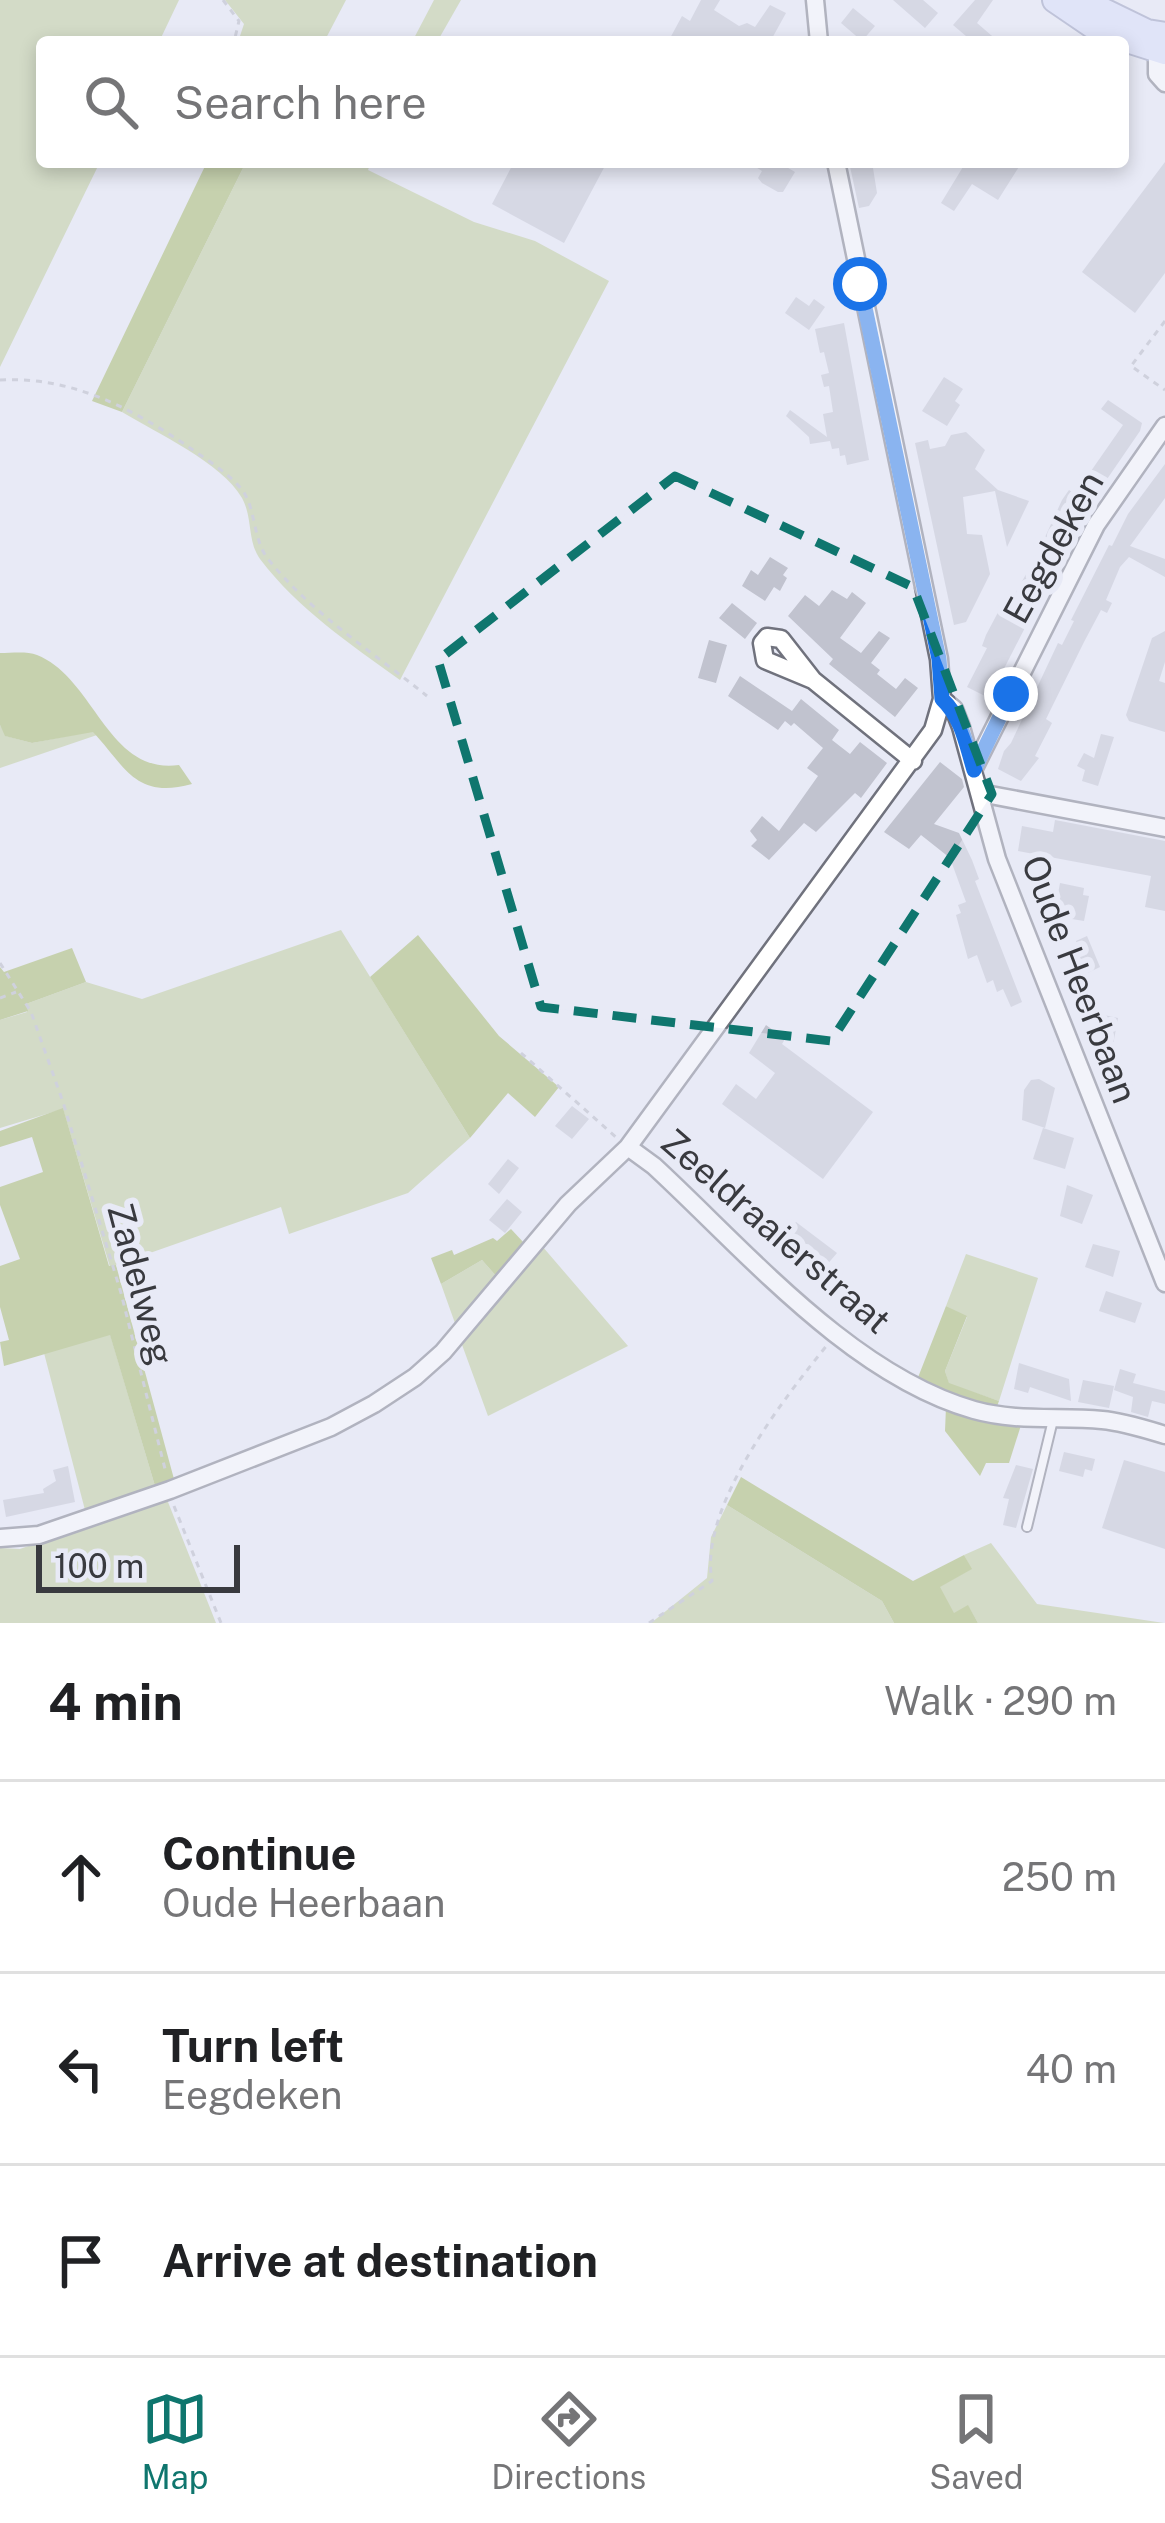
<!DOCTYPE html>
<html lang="en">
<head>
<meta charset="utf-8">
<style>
	body { margin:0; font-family:"Public Sans",sans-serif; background:#f2f2f2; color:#202124 }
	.scale { position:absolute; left:36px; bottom:30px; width:204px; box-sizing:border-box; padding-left:12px; border:6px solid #393a3f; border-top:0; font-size:33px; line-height:42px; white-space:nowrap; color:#393a3f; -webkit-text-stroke:9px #e8eaf6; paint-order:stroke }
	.stop { position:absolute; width:36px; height:36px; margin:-27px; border:9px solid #1a73e8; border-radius:50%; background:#fff }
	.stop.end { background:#1a73e8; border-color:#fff; box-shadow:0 3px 12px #0008 }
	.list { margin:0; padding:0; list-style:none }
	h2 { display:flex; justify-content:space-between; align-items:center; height:156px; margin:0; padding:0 48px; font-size:51px }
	h2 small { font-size:39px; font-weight:400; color:#757577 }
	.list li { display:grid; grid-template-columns:78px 1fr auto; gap:36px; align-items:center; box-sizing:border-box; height:192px; padding:0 48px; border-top:3px solid #e0e0e0 }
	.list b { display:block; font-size:45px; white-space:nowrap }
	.list p { margin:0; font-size:39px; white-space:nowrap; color:#757577 }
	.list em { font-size:39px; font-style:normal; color:#757577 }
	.icon { flex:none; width:66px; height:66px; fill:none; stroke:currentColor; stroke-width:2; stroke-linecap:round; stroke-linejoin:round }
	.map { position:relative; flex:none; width:1165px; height:1623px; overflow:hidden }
	.search { position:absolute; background:#fff; box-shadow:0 6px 18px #0003; left:36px; right:36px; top:36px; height:132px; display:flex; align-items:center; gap:30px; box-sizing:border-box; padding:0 42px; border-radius:12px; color:#757577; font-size:45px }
	.sheet { height:732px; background:#fff }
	nav { display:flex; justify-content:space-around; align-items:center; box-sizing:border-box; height:168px; border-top:3px solid #e0e0e0; background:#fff; font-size:33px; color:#757577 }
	nav a { display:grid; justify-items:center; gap:6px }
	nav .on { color:#0f766e }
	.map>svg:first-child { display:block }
	.green { fill:#baca8e }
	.forest { fill:#9eb357 }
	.building { fill:#c1c3cf }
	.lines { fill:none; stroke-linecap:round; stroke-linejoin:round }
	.service-casing { stroke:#70727d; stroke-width:12 }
	.minor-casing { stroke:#70727d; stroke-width:21 }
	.primary-casing { stroke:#8e95b7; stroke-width:28 }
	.path { stroke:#b2b4be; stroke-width:3; stroke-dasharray:6 6; stroke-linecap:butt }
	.service { stroke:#fff; stroke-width:8 }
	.minor { stroke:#fff; stroke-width:16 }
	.primary { stroke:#d7ddfb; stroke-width:24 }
	.route { stroke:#1a73e8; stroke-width:15 }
	.marked { fill:none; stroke:#0f766e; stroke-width:9; stroke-dasharray:24 15; stroke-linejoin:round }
	.labels { text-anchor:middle; stroke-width:12; stroke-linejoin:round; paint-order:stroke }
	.street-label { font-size:36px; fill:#393a3f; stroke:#e8eaf6 }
</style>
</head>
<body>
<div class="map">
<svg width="1165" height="1623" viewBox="0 0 1165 1623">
	<rect width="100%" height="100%" fill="#e8eaf6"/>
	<!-- green -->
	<path class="green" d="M0 0H179L159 42H42V162H100L0 367Z
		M225 0H346L324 42H238L244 24Z
		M434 0H461L437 42H412Z
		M246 162H371L368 170 474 222 535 241 609 281 400 680C350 644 298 609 260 559 247 541 253 518 242 498 222 463 157 433 122 412Z
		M0 725 6 736 32 743 93 731 97 735 0 768Z
		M341 930 470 1138 408 1193 289 1234 281 1207 110 1267 63 1109 0 1128V1020L27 1012 26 1004 86 982 142 999Z
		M542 1246 628 1346 488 1416 461 1342Z
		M966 1254 1038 1278 999 1401 949 1384 945 1371 967 1317 946 1306Z
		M482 1260 497 1277 456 1326 441 1284Z
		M110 1334 155 1486 85 1510 44 1353Z
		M166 1497 216 1623H0V1548L20 1549Z
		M727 1505 882 1601 894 1623H651L707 1578 711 1537Z
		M991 1543 1037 1604 1164 1623H978L968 1606 954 1614 939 1587 971 1569 964 1555Z"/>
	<!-- forest -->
	<path class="forest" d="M207 162H246L122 412 92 401Z
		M0 653C12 653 27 651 37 655 95 678 107 775 179 765L192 784C135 800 125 766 93 732L32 743 5 736 0 725Z
		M418 935 499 1036 559 1087 535 1117 508 1093 470 1138 370 977Z
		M72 948 86 982 26 1004 28 1011 0 1020V967L4 972Z
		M63 1108 109 1266 116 1265 174 1479 155 1486 110 1335 4 1366 0 1342 9 1340 0 1307V1266L20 1259 0 1205V1187L43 1172 32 1137 0 1147V1131Z
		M511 1229 524 1243 497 1277 482 1260 441 1284 431 1258 452 1250 454 1255 493 1238 497 1241Z
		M946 1306 967 1316 945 1371 949 1383 999 1401 996 1409 917 1380Z
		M946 1407 1022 1422 1009 1463H986L980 1476 945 1431Z
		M741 1477 913 1581 964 1555 972 1569 940 1587 954 1613 968 1605 978 1623H894L882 1601 727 1505Z"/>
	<!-- building -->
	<path class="building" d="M701 0H720L714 10 739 26 747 23 755 27 770 5 786 13 770 42H732L723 37 720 42H668L682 16 690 21Z
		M893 0H923L938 13 925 28Z
		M975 0H993L977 23 999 42H973L953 25Z
		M853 8 875 26 862 41 841 23Z
		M514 162H607L564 243 492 204Z
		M748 162H778L795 172 783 192H778L762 183 758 178 762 171Z
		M849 162H872L877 193 869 206 859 208Z
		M966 162H1022L998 200 972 184 954 211 941 203Z
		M1165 162V273L1135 313 1082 272Z
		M796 297 809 306 814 299 825 307 809 330 785 313Z
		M844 323 869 460 847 465 845 455 840 456 839 448 832 449 830 441 810 444 809 437 786 416 790 410 827 437 823 414 833 412 829 386 824 387 821 375 829 373 824 352 820 353 815 329Z
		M944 377 963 389 955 401 960 405 947 426 922 411Z
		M1108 400 1142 423 1140 431 1092 501 1088 498 1069 527 1075 530 989 698 967 687 987 648 982 646 986 635 1004 601 1009 604 1036 557 1062 500 1069 490 1075 494 1123 425 1101 409Z
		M966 432 985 450 975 469 998 490 1029 501 1007 547 995 491 963 497 967 534 982 535 990 574 966 622 954 625 915 443 928 440 930 449 945 446 951 435Z
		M1165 464V498L1130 546 1165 559V577L1129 557 1120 567 1106 600 1112 603 1107 613 1101 610 1084 642 1046 719 1052 723 1035 756 1039 758 1021 781 998 769 1004 751 1011 743 1058 643 1062 645 1074 621 1071 620 1109 545 1112 546 1128 514Z
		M770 557 788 568 783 575 787 578 780 591 774 587 765 601 742 586 751 570 758 575Z
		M832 590 847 599 852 592 866 603 840 638 861 653 879 631 890 638 871 663 880 670 877 674 896 689 905 678 918 688 895 717 829 664 833 659 788 616 805 595 819 606Z
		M732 603 757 623 745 639 719 618Z
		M1165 631V662L1159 681 1165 683V732L1129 721 1126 715 1152 638Z
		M709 640 727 645 716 683 698 678Z
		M740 676 792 711 801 699 839 730 832 740 850 754 860 742 887 763 861 798 855 793 816 832 804 823 769 860 751 846 757 840 750 831 762 816 779 831 818 776 807 768 823 748 794 723 791 726 785 721 778 730 728 696Z
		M1101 734 1114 737 1098 786 1082 781 1085 770 1077 766 1084 753 1094 758Z
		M940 762 962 779 964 787 934 824 959 833 972 860 979 879 975 881 1022 1002 1011 1007 1003 989 997 992 993 980 987 983 977 955 968 959 956 915 961 913 958 905 966 902 950 858 921 835 909 849 884 832Z
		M1055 820 1165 841V911L1145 907 1151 876 1018 851 1022 826 1053 832Z
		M1060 883 1084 888 1083 895 1089 896 1084 921 1054 916Z
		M1087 936 1100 967 1077 978 1068 957 1080 952 1076 941Z
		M1099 1014 1118 1018 1113 1045 1093 1041Z
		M766 1025 785 1039 782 1044 873 1112 823 1179 722 1104 736 1084 756 1099 775 1073 749 1053Z
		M1039 1079 1055 1088 1045 1128 1022 1120 1024 1090 1031 1080Z
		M572 1106 589 1119 572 1139 555 1126Z
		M1043 1128 1074 1138 1065 1169 1033 1159Z
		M508 1159 519 1168 499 1194 488 1184Z
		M1067 1185 1093 1195 1082 1224 1060 1216Z
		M507 1199 522 1212 505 1233 489 1220Z
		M796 1222 837 1253 825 1267 783 1236Z
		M1093 1244 1120 1251 1113 1277 1085 1267Z
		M1106 1291 1142 1303 1135 1323 1099 1311Z
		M1019 1363 1069 1379 1071 1401 1030 1387 1028 1393 1014 1389Z
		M1120 1369 1136 1374 1133 1383 1165 1391V1404L1152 1401 1148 1417 1131 1412 1133 1397 1114 1390Z
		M1083 1380 1114 1386 1109 1408 1078 1402Z
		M1064 1452 1095 1459 1092 1471 1085 1469 1083 1477 1059 1471Z
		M1124 1460 1165 1472V1549L1102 1528Z
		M1016 1465 1033 1469 1016 1528 1003 1525 1009 1499 1003 1498Z
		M68 1466 75 1502 6 1517 3 1500 44 1493 43 1489 56 1481 53 1470Z"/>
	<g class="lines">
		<!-- service casing -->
		<g class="service-casing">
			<path id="service" d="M1027 1527 1053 1420"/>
		</g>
		<!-- minor casing -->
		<g class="minor-casing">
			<path id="minor" d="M815 0 819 42
				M1157 42V74L1165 83
				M813 680 781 639 767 637 762 643 765 660 813 680 913 761
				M942 699 954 709 961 727 997 859 1165 1283
				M973 770 1096 525 1165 426
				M980 793 1165 828
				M628 1147 654 1166C746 1251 851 1375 974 1410 1017 1422 1059 1416 1102 1420 1124 1422 1145 1429 1165 1435
				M0 1538 39 1535 170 1490 331 1427 374 1404 415 1377 443 1352 568 1204 628 1147 933 730 942 699 939 659 836 162"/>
		</g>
		<!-- primary casing -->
		<g class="primary-casing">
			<path id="primary" d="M1055 0 1102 32 1165 52
				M1081 0 1147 32 1165 35"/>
		</g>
		<!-- path -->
		<path class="path" d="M223 0 239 21 234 42
			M1165 321 1131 366 1165 390
			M0 380C70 376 129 407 186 445 205 459 228 472 243 491 256 510 253 540 268 559 311 613 374 653 427 696
			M0 963 31 1012 63 1102 121 1293 166 1473
			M0 998 16 992
			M521 1053 617 1138
			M174 1506 221 1623
			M649 1623 712 1581C698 1508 784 1398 828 1344"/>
		<!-- service -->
		<use href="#service" class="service"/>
		<!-- minor -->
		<use href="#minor" class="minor"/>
		<!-- primary -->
		<use href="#primary" class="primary"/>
	</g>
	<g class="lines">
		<!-- route -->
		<path class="route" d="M860 284 939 659 942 699C962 718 966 744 974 770L1011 694"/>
	</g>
	<!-- marked area -->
	<path d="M0 0H1165V1623H0ZM675 476 913 587 992 794 831 1041 541 1007 438 660Z" fill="#e8eaf6" fill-opacity=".55" fill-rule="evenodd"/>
	<path class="marked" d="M675 476 913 587 992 794 831 1041 541 1007 438 660Z"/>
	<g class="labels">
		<!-- street labels -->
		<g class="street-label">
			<text transform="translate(1053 547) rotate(-61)" y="13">Eegdeken</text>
			<text transform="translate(1080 979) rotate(69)" y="13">Oude Heerbaan</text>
			<text transform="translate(776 1231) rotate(41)" y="13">Zeeldraaierstraat</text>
			<text transform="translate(141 1284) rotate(75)" y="13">Zadelweg</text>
		</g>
	</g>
</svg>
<div class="scale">100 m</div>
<div class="stop" style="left:860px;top:284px"></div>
<div class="stop end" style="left:1011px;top:694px"></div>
<div class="search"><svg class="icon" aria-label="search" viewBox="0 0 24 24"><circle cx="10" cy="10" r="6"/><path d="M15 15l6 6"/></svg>Search here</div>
</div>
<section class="sheet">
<h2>4 min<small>Walk · 290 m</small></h2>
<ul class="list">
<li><svg class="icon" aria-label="ahead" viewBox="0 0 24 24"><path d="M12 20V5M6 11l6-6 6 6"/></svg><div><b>Continue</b><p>Oude Heerbaan</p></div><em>250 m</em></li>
<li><svg class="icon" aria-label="left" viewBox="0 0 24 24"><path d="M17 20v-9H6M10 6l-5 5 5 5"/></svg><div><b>Turn left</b><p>Eegdeken</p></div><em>40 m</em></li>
<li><svg class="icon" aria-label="arrive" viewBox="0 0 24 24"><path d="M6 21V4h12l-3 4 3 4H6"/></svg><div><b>Arrive at destination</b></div></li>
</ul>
</section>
<nav>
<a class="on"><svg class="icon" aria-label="map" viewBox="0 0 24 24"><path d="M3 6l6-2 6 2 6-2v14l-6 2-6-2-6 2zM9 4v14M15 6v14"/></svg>Map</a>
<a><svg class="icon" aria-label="directions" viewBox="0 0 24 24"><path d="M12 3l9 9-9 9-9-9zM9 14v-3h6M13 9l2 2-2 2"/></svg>Directions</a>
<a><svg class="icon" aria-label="saved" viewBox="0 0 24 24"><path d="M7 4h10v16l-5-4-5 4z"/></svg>Saved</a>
</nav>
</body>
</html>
